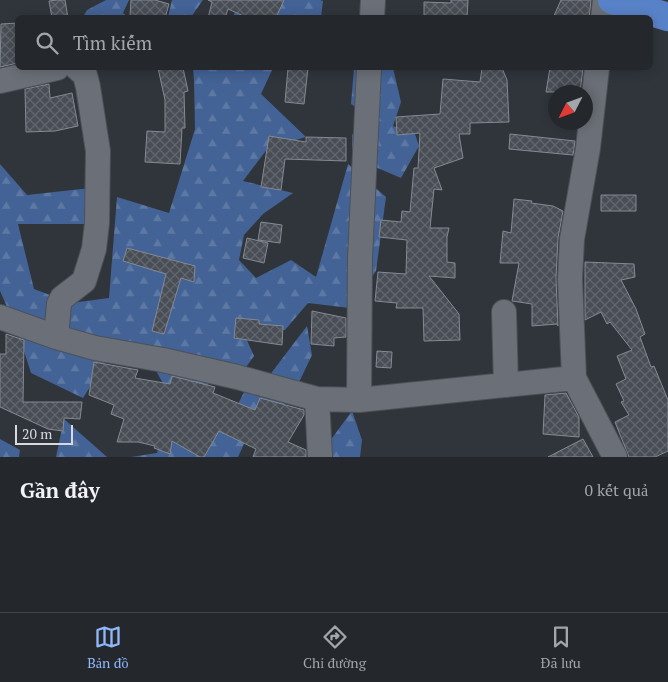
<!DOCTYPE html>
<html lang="vi">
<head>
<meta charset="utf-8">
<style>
	body { margin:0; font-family:"PT Serif",serif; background:#303439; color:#f1f3f6 }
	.compass { position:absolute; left:548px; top:85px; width:45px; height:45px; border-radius:50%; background:#24282d; box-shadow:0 2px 12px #0003; rotate:228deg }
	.scale { position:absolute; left:15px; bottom:12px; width:58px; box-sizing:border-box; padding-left:5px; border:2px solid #d6d9de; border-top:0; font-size:14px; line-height:18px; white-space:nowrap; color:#d6d9de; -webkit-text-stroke:4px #30353c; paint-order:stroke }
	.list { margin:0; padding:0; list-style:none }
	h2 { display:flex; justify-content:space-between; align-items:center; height:65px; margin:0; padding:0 20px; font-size:21px }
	h2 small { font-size:16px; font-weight:400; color:#a3a6aa }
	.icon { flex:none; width:28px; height:28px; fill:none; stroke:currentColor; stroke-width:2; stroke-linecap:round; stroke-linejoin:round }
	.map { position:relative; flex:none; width:668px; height:457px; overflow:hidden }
	.search { position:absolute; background:#24282d; box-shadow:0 2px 12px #0003; left:15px; right:15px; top:15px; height:55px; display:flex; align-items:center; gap:12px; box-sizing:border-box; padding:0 18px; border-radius:8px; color:#a3a6aa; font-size:19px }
	.sheet { height:155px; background:#24282d }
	nav { display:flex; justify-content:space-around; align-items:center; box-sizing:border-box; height:70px; border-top:1px solid #414449; background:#24282d; font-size:14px; color:#a3a6aa }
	nav a { display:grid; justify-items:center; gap:2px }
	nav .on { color:#8fb8fd }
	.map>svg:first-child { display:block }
	.forest { fill:url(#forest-firs) }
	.building { fill:url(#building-cross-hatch); stroke:#848a93 }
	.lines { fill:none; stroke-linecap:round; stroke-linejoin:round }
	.minor-casing { stroke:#4d5157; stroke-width:26 }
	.trunk-casing { stroke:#4d5157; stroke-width:29 }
	.minor { stroke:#6b7078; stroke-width:24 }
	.trunk { stroke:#5882c8; stroke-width:28 }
</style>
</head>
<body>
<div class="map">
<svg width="668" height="457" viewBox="0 0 668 457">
	<defs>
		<pattern id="forest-firs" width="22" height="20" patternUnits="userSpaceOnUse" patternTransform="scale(1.25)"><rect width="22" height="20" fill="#436295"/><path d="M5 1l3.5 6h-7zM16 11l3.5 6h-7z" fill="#5d78a3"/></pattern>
		<pattern id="building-cross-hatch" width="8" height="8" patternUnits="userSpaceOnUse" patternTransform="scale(1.25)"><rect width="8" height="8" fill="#494d55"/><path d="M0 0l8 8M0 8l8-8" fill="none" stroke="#62666d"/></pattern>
	</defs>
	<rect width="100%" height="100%" fill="#30353c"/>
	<!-- forest -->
	<path class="forest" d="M106 0H129L123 13 128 17H83L87 10Z
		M172 0H203L191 17H168Z
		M241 0H320L323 1 321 17 232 18Z
		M193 68H273L261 94 306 137 268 148 243 181 293 193 263 214 244 235 239 260 256 278 291 260 316 277 348 164 386 197 376 271 350 308 308 303 285 330 259 329 237 318 254 356 231 388 215 378 189 404 226 428 246 388 269 376 307 326 312 355 292 397 249 433 238 457H131L157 453 172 400 154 367 106 361 83 398 31 373 17 329 0 291V164L27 195 109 186 99 224H18L34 289 71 303 109 298 117 197 169 213 195 129 194 81Z
		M354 68H393L401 102 393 126 415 134 419 146 401 178 352 157V135L368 115 351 104Z
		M352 411 362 440 360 457H328L327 445Z
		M64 419 107 457H56Z
		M0 439 20 450 19 457H0Z"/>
	<!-- building -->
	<path class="building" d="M57 0H65L68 18H52L49 1Z
		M131 0H155L169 4 165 18 130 16Z
		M208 0H284L276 18H248L228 9 225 18H208L212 2Z
		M451 0H468L467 18H424V2L451 3Z
		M561 0H591L589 18H553Z
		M18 23V63L0 67 1 24Z
		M158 68H183L188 91 184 92 185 128H182L180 164 145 162 147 131 165 132V100Z
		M288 68H308L304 104 285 102Z
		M482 68H502L507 80 509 122 470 123V134H459L463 158 434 168 442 190 434 189 430 228H449L447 237V262L455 263V278L429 276 459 314 460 340 424 341 423 308H396L397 303 375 301 378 272 406 274 407 240 379 237 381 220 401 222 402 211 410 212 414 168H418L420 133 397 135 396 117 440 114 443 79 480 82Z
		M550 68H583L580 92H546Z
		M49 84 50 98 72 93 78 126 55 131 26 132 25 89Z
		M510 134 575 141 573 155 509 149Z
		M269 136 306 142V137L346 138V161L285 159 281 190 261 187Z
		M601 195H636V211H601Z
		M514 199 532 201 531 203 553 206 563 211 558 238 556 278 558 326 557 324 532 326V304L512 301 519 263H500L503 231 511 233Z
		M261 222 282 225 280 243 258 240Z
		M247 238 268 243 264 263 243 258Z
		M127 248 195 266 194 282 181 278 164 334 152 331 166 274 123 261Z
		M585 262 634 264 635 277 621 280 636 309 645 334 640 337 651 367 654 366 668 400V451L655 457H629L615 422 629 415 621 402 624 401 616 384 626 379 617 356 632 350 610 322 607 324 601 312 585 320Z
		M312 311 346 318V337L334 338V346L311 344Z
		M236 318 259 320V324L283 326 282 345 234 338Z
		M6 334 24 340 23 402H82L80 419 64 418 63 431 48 429 0 407V354H6Z
		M377 351 392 352 391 368 376 367Z
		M94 362 138 370 135 378 170 384 172 376 215 387 213 393 255 410 260 398 304 410V415L288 442 306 450V457H253L256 449 219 431 204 457H200L172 441 170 454 154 448 155 446 138 442H117L124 419 111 414 114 405 89 395Z
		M566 393 579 417V437L543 434 545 395Z
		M583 439 593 457H548Z"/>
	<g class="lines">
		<!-- minor casing -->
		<g class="minor-casing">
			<path id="minor" d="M372 18 373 0
				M603 18 605 0
				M0 81 57 68
				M504 312 506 385
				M0 317 56 337 95 348 163 360 237 377 317 399
				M56 337 59 304 62 298 84 281 94 249 97 223 98 151 88 87 85 75 77 68
				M574 378 570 279 572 239 588 148 597 68
				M359 400 360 258 369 68
				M320 457 317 399 359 400 574 378 615 457"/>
		</g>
		<!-- trunk casing -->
		<g class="trunk-casing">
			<path id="trunk" d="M612 0 668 17"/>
		</g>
		<!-- minor -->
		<use href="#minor" class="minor"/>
		<!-- trunk -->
		<use href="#trunk" class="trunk"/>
	</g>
</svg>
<svg class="compass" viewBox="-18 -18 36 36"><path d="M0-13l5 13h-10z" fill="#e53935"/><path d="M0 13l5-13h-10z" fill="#a3a6aa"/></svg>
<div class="scale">20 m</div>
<div class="search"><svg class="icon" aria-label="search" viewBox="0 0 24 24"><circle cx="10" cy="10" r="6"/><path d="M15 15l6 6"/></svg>Tìm kiếm</div>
</div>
<section class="sheet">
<h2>Gần đây<small>0 kết quả</small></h2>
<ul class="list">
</ul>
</section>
<nav>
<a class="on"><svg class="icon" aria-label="map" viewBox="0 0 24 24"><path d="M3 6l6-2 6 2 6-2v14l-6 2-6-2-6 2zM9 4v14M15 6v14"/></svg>Bản đồ</a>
<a><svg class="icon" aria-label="directions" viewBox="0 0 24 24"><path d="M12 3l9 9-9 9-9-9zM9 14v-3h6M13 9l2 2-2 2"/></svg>Chỉ đường</a>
<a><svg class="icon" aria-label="saved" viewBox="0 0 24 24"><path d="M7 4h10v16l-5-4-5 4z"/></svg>Đã lưu</a>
</nav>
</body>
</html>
